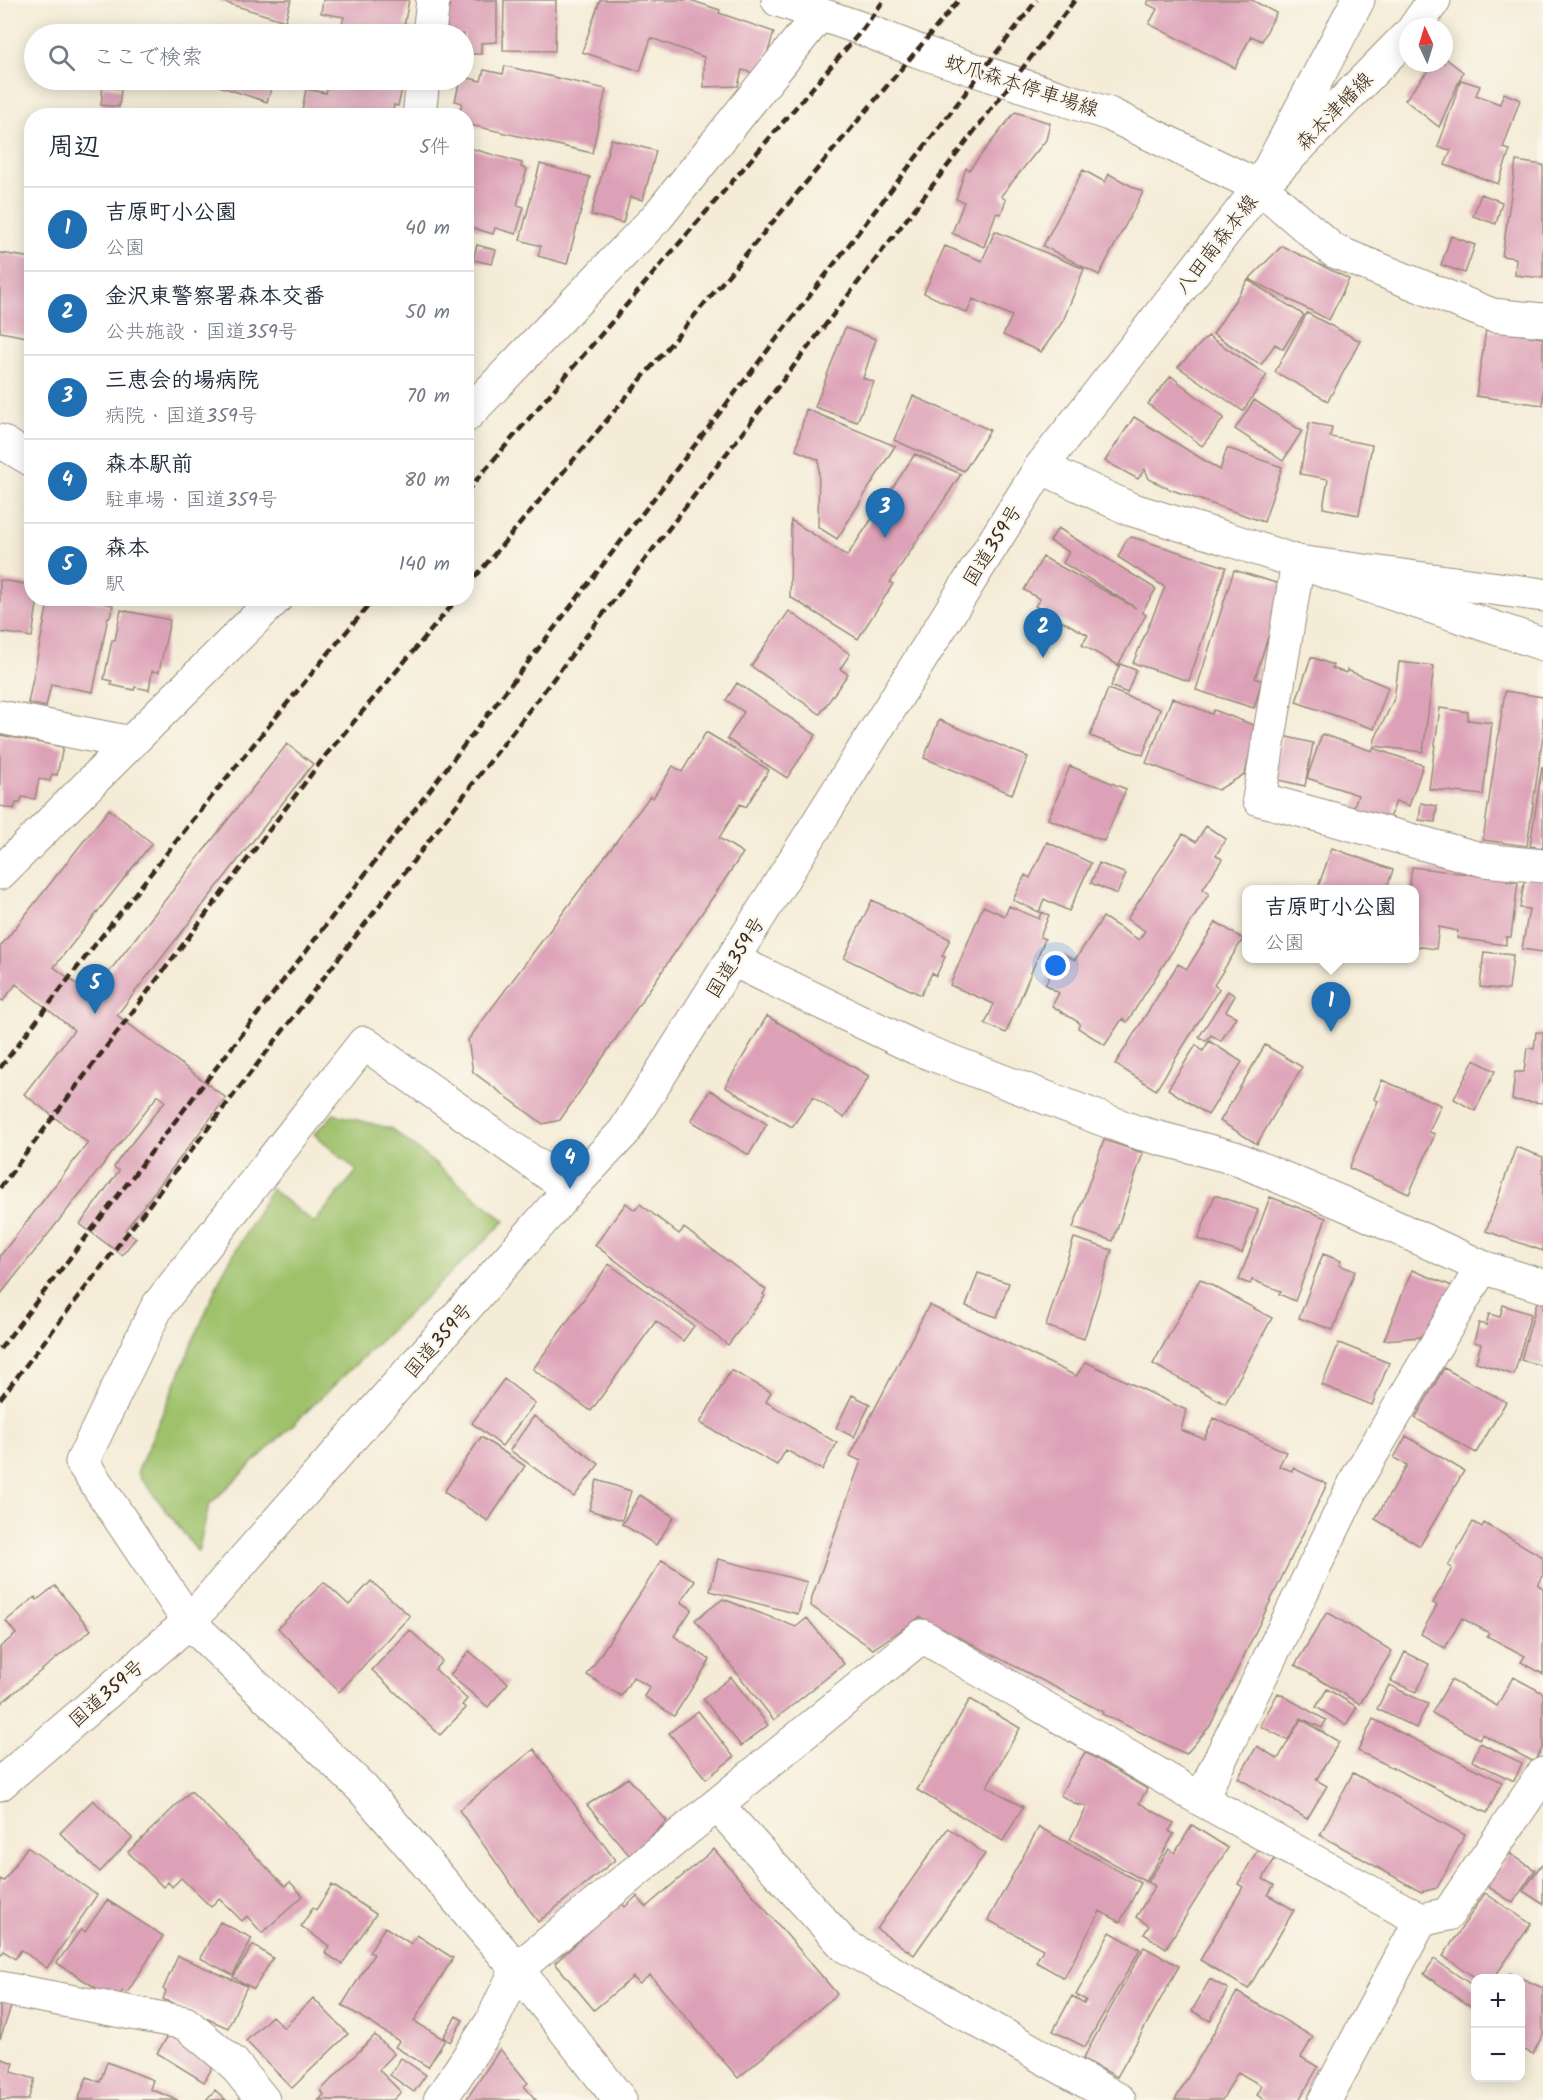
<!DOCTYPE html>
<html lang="ja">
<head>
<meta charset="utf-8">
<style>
	body { margin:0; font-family:Kalam,"Klee One",sans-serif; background:#f6f6f7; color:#1f2937 }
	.controls { position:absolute; right:18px; bottom:18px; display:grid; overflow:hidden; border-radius:12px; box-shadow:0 3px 15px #0003 }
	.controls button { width:54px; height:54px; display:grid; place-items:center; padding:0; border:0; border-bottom:2px solid #e0e1e3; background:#fff; color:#1f2937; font:30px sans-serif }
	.compass { position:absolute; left:1399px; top:18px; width:54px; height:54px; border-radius:50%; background:#fff; box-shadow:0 3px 15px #0003; rotate:356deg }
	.you { position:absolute; left:1056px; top:966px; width:21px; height:21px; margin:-15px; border:4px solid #fff; border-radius:50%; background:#1a73e8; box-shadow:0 0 0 9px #1a73e833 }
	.badge { display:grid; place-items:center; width:39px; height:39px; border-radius:50%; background:#1f6fb2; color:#fff; font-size:20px; font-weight:700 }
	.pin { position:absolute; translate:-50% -50px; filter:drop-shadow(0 2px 3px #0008) }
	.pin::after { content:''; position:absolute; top:32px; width:21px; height:18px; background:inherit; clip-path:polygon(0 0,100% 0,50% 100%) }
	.popup { position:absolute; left:1242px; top:885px; width:177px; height:78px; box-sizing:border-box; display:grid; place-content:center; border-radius:12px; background:#fff; filter:drop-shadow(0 2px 4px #0005); font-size:20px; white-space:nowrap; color:#747a83 }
	.popup b { font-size:22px; color:#1f2937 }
	.popup::after { content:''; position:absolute; left:50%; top:100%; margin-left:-12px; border:12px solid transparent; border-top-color:#fff }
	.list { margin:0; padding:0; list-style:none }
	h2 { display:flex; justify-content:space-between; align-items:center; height:78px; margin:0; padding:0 24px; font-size:26px }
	h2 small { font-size:20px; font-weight:400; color:#747a83 }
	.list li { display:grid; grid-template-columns:39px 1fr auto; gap:18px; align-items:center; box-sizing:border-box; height:84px; padding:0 24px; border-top:2px solid #e0e1e3 }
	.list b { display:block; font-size:22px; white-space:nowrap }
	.list p { margin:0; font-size:20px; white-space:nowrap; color:#747a83 }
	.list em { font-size:20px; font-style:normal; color:#747a83 }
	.icon { flex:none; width:33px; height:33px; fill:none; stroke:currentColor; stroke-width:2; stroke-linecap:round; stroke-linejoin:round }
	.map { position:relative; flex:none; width:1543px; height:2100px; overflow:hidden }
	.search { position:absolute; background:#fff; box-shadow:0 3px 15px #0003; left:24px; top:24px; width:450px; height:66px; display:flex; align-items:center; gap:15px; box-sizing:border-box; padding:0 21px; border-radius:33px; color:#747a83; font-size:22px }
	.panel { position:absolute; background:#fff; box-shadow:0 3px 15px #0003; left:24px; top:108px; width:450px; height:498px; border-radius:24px }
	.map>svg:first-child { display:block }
	.green { fill:#9ec16b; stroke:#6c7644; stroke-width:1.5 }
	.building { fill:#dda1b7 }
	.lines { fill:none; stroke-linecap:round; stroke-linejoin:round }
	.minor-casing { stroke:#988b7a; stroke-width:35 }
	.major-casing { stroke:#988b7a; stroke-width:35 }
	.highway-casing { stroke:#988b7a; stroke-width:35 }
	.minor { stroke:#fff; stroke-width:33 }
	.major { stroke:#fff; stroke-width:33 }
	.highway { stroke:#fff; stroke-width:33 }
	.rail { stroke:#3b2a1e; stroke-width:4.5; stroke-dasharray:9 4.5; stroke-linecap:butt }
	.labels { text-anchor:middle; stroke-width:4.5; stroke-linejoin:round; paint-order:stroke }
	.street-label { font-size:20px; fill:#3b2a1e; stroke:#fbf7ec }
</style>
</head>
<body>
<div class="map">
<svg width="1543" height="2100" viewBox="0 0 1543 2100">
	<rect width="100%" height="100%" fill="#fbf7ec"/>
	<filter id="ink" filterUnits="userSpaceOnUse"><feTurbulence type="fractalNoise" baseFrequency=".0167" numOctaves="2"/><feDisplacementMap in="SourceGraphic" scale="12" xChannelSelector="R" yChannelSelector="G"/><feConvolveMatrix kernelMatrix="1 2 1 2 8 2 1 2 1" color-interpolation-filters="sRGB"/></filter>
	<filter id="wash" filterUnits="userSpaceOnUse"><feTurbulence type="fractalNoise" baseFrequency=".008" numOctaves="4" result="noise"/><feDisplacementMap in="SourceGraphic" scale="24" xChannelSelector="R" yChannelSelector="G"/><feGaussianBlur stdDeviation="1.35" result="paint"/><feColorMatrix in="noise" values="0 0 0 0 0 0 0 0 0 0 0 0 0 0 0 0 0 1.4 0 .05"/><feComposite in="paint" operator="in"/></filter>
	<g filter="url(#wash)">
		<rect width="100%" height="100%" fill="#f4ecd7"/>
		<!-- green -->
		<path class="green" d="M334 1114 392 1129 505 1221 209 1505 198 1552 137 1473 222 1274 271 1189 314 1223 357 1171 314 1134Z"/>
		<g id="blocks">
			<!-- building -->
			<path class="building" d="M217 0H291L285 21Z
				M323 0H409L404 26 412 28 411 34H351L353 26 342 24 344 17 321 13Z
				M448 0H497V42L481 43V54H464V34H447Z
				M504 0H556L555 51 503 50Z
				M600 0H648L654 2V0H690L720 10 719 13 774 32 765 61 753 73 742 70 738 86 704 87V57L651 38 640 71 582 52Z
				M1149 0H1252L1276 13 1262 41 1251 36 1235 68 1149 24 1157 9 1147 4Z
				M221 26 245 34H219Z
				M1444 57 1463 72 1439 127 1405 100 1434 63H1444Z
				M505 66 606 89 592 153 466 124V116H459L462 103 455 101 460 80H464V77L481 81 484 70 503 74Z
				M201 80H274L267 102Z
				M329 80H359L402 89 398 106 394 105 392 116H301L306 89 326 93Z
				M374 80H402L401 86Z
				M1461 80 1480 86 1476 95 1500 104 1504 93 1520 100 1503 148 1510 150 1498 184 1445 165 1451 150 1438 147Z
				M103 86 121 89 119 107 101 105Z
				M1015 112 1050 123 1046 140 1001 196 1006 200 1001 214 996 213 984 247 952 233 964 202 956 199 966 168 969 170Z
				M611 139 656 151 643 200 630 197 623 223 591 215Z
				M466 147 522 163 521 167 527 169 517 205 524 207 516 234 495 228 493 234 466 226Z
				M1516 161 1543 165V278L1515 275 1516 258 1502 256Z
				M540 164 590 177 567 264 538 256 541 246 520 240Z
				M1083 170 1105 182 1109 174 1143 192 1099 275 1043 246Z
				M1481 194 1502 202 1496 224 1473 216Z
				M995 231 1084 269 1063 321 1041 352 1003 335 1012 316 973 299 967 313 924 293 945 246 982 261Z
				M1451 236 1475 245 1465 273 1441 265Z
				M477 245 496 250 492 264 473 260Z
				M1282 246 1349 279 1329 320 1249 279Z
				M0 253 32 258V338L0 332Z
				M1248 280 1304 315 1283 349 1275 344 1261 365 1213 334Z
				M1307 313 1360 341 1328 401 1275 372Z
				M845 328 876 339 863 378 874 382 857 422 815 407Z
				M1486 330 1543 338V405L1476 396Z
				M1208 336 1267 375 1243 411 1178 367Z
				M1171 376 1224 418 1202 446 1148 404Z
				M913 396 990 430 964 471 894 440Z
				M1254 400 1302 431 1283 461 1235 429Z
				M806 409 895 446 837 539 818 527 819 460 796 450Z
				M1134 417 1220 470 1227 448 1282 467 1264 522 1169 489 1149 479 1145 469 1138 479 1105 461Z
				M1309 423 1332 427 1330 437 1372 445 1359 515 1323 508 1328 479 1300 474Z
				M915 454 961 474 890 582 893 584 858 639 790 597 791 520 847 556Z
				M1058 528 1156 589 1142 612 1146 615 1118 665 1082 645 1088 635 1035 606 1040 599 1024 590 1043 557 1136 608 1063 563 1069 552 1050 541Z
				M1132 537 1226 567 1189 681 1133 663 1165 587 1118 557 1127 539Z
				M1234 570 1286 586 1272 638 1268 637 1255 678 1262 681 1254 708 1196 690Z
				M0 580 32 585V598H38L32 637 0 632Z
				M49 598H78L113 605 110 617H108L93 692 51 684 46 707 28 703Z
				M121 610 170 620 159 672 152 671 149 690 135 687 134 690 111 685 112 681 104 679 112 640H115Z
				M789 611 850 654 840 669 848 674 820 714 751 666Z
				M1311 657 1333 665 1332 668 1346 673 1347 670 1388 687 1374 729 1296 702Z
				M1399 662 1434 666 1423 752 1374 746 1375 739 1394 699Z
				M1120 664 1136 670 1127 693 1111 686Z
				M737 683 816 735 787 778 727 739 744 712 726 700Z
				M1108 689 1160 709 1143 755 1090 736Z
				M1505 691 1543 697V735L1527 846 1483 840Z
				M1172 698 1212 714 1214 710 1256 726 1245 774 1218 790 1146 763Z
				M1440 708 1468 712V720L1492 723 1483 795 1429 789Z
				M939 720 1028 757 1012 794 924 758Z
				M706 732 769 770 746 807 740 804 719 838 743 853 560 1120 543 1124 473 1072 468 1040 650 796 653 798 673 766 682 772Z
				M1322 734 1372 751 1373 748 1423 765 1409 806 1396 801 1388 824 1352 812 1358 795 1307 778Z
				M0 735 63 747 57 775 52 774 50 781 39 779 35 799 22 797 20 803H16L14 809 0 806Z
				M1283 736 1313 743 1305 786 1274 779Z
				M287 744 313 764 117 1015 226 1098 125 1230 136 1238 122 1255 80 1224 119 1171 114 1167 119 1159 165 1101 158 1095 0 1295V1256L88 1143 24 1094 74 1030 16 984 3 1001 0 999V947L109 809 152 843 54 967 91 995Z
				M1070 766 1126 789 1104 841 1048 819Z
				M1542 767H1543V848L1530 846Z
				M1421 803 1437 806 1435 822 1419 820Z
				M1206 826 1226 839 1216 855 1222 859 1203 889 1209 894 1127 1022 1122 1019 1105 1045 1078 1028 1080 1023 1052 1006 1059 993 1045 984 1064 954 1075 960 1103 917 1139 940 1145 931 1127 919 1183 834 1196 842Z
				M1047 842 1091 863 1069 911 1044 899 1039 912 1013 900 1025 875 1030 878Z
				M1332 848 1393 870 1386 890H1317Z
				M1099 863 1126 874 1117 894 1091 883Z
				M1412 867 1489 877V872L1508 875 1507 881 1518 882 1511 937H1506V945L1457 938 1458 931 1439 927 1436 949 1415 946V890H1409Z
				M1525 877 1543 880V952L1522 949 1529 909 1520 908Z
				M872 900 950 939 942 956 945 957 936 976 932 973 921 995 844 958Z
				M983 906 1005 916 1009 906 1039 919 1041 912 1049 915 1040 937 1045 939 1006 1033 985 1024 994 1004 950 985Z
				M1216 922 1243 939 1214 985 1219 989 1156 1090 1115 1064 1178 964 1187 969Z
				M1484 952 1513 955 1509 990 1480 987Z
				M1228 991 1235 996 1226 1011 1236 1017 1221 1041 1211 1035 1206 1041 1199 1037Z
				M767 1016 869 1076 844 1118 813 1097 792 1127 725 1087Z
				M1536 1032 1543 1033V1103L1512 1100 1515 1072H1524L1527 1048 1534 1049Z
				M1209 1041 1242 1062 1208 1115 1168 1089 1196 1045 1203 1051Z
				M1265 1045 1302 1067 1257 1144 1220 1121Z
				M1474 1060 1495 1071 1475 1111 1454 1099Z
				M1382 1080 1441 1105 1429 1132 1435 1134 1409 1194 1349 1168 1378 1101 1374 1099Z
				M710 1090 767 1124 749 1155 691 1121Z
				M1104 1140 1143 1153 1113 1241 1073 1228Z
				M1516 1147 1543 1157V1251L1486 1231Z
				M1215 1195 1258 1210 1242 1253 1198 1239Z
				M1270 1197 1326 1218 1295 1301 1279 1294 1281 1291 1252 1280 1250 1284 1239 1280Z
				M626 1203 635 1210 640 1204 679 1234 684 1228 766 1290 763 1294 765 1296 728 1345 595 1245Z
				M1074 1238 1112 1250 1084 1339 1046 1326Z
				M1323 1254 1341 1261 1339 1265 1355 1271 1333 1330 1299 1318Z
				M609 1264 694 1326 683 1341 656 1321 591 1411 533 1369Z
				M1412 1270 1452 1286 1442 1313 1420 1337 1384 1340Z
				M978 1273 1009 1283 997 1317 966 1306Z
				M1200 1279 1272 1318 1225 1404 1153 1364Z
				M1538 1298 1543 1300V1366L1521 1360Z
				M929 1305 1076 1376 1086 1362 1186 1410 1181 1430 1204 1439 1214 1418 1286 1452 1279 1466 1292 1471 1293 1468 1327 1484 1210 1726 1186 1754 1102 1714 1103 1712 920 1617 873 1649 811 1606 812 1597 836 1530 861 1461 850 1456Z
				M1503 1305 1531 1314 1514 1375 1476 1362 1481 1344 1474 1342 1479 1323 1486 1325 1489 1314 1500 1317Z
				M1339 1343 1389 1363 1372 1405 1322 1385Z
				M1444 1368 1506 1402 1476 1453 1415 1418Z
				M731 1370 771 1392 766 1402 837 1443 822 1470 786 1450 777 1465 700 1423Z
				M504 1379 535 1403 502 1446 472 1423Z
				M852 1395 870 1404 854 1437 836 1428Z
				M534 1416 599 1464 574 1497 510 1450Z
				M1406 1436 1464 1471 1420 1546 1375 1519 1407 1465 1394 1458Z
				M481 1437 525 1466 488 1521 444 1492Z
				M597 1480 631 1491 622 1520 589 1510Z
				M640 1495 674 1517 656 1545 622 1524Z
				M1473 1522 1482 1527 1484 1523 1543 1557V1576L1538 1585 1543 1588V1674L1521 1662 1525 1656 1487 1636 1489 1633 1462 1618 1445 1648 1421 1634 1437 1605 1433 1603 1452 1568 1448 1566Z
				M718 1559 807 1582 798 1614 710 1591Z
				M662 1560 695 1581 681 1602 692 1609 674 1636 710 1660 674 1716 644 1696 650 1687 633 1677 621 1696 587 1675Z
				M371 1581 410 1616 339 1692 278 1628 324 1582 349 1605Z
				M55 1586 91 1630 0 1704V1647L16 1634 6 1621 35 1597 37 1600Z
				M723 1599 796 1627 807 1618 844 1664 774 1720 695 1620Z
				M1327 1612 1392 1651 1360 1704 1295 1665Z
				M410 1630 442 1661 435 1669 467 1699 462 1705 466 1708 440 1735 372 1670Z
				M469 1651 508 1683 488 1707 450 1675Z
				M1405 1652 1429 1664 1416 1692 1391 1681Z
				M731 1677 768 1725 741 1746 703 1699Z
				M1513 1677 1543 1693V1747L1534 1762 1482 1734 1479 1739 1432 1713 1451 1680 1497 1706Z
				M1389 1685 1428 1704 1416 1728 1377 1709Z
				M1327 1689 1357 1707 1346 1725 1316 1707Z
				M1278 1693 1326 1720 1322 1728 1301 1718 1288 1740 1260 1726Z
				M970 1699 1020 1728 987 1786 1023 1807 1003 1841 917 1790Z
				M698 1711 734 1757 706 1779 669 1733Z
				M1301 1719 1339 1742 1316 1780 1327 1786 1307 1819 1238 1778 1257 1746 1278 1759Z
				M1373 1719 1502 1782 1487 1813 1358 1751Z
				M1480 1743 1522 1763 1514 1781 1472 1761Z
				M534 1749 615 1860 538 1922 459 1810Z
				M1085 1752 1147 1789 1139 1803 1174 1823 1169 1831 1174 1834 1146 1882 1070 1839 1087 1807 1080 1804 1079 1806 1060 1795Z
				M1353 1773 1465 1835 1437 1888 1421 1892 1320 1835Z
				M628 1778 667 1821 630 1856 587 1805Z
				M191 1791 285 1886 290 1882 303 1896 262 1933 247 1916 242 1921 219 1898 211 1907 181 1878 172 1887 168 1882 163 1887 128 1852Z
				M93 1800 132 1838 100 1872 60 1833Z
				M1192 1825 1228 1848 1166 1948 1144 1934 1149 1926 1136 1917 1155 1886 1148 1882 1169 1849 1175 1853Z
				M1039 1827 1141 1883 1120 1922 1100 1911 1064 1978 1036 1962 1043 1949 988 1920Z
				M948 1828 985 1854 914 1955 877 1929Z
				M27 1847 97 1895 47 1968 21 1950 15 1959 4 1951 0 1956V1879L4 1881Z
				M714 1849 837 1994 738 2078 650 1975 639 1984 633 1977 594 2010 555 1963 621 1902 625 1907 637 1896 646 1907Z
				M1258 1849 1275 1858 1263 1879 1274 1885 1268 1895 1294 1910 1248 1989 1200 1960 1243 1887 1238 1884Z
				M1509 1853 1535 1870 1513 1903 1487 1886Z
				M1541 1865 1543 1866V1904L1523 1891Z
				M332 1885 376 1914 342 1964 325 1953 329 1946 301 1926 313 1908 316 1910Z
				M1485 1893 1531 1924 1494 1978H1476L1443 1956Z
				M107 1900 163 1936 127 1993 123 1990 116 2001 57 1963 81 1929 85 1932Z
				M220 1922 252 1938 233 1975 200 1958Z
				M385 1927 411 1944 417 1935 453 1958 414 2021 445 2040 428 2067 395 2047 399 2041 342 2005 374 1954 369 1952Z
				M1110 1932 1140 1949 1085 2047 1053 2031 1072 1996 1084 2003 1086 2000 1076 1995Z
				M253 1945 273 1958 254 1989 233 1977Z
				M1144 1947 1179 1966 1117 2077 1083 2059Z
				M178 1956 247 1986 228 2028 163 1999 166 1991 163 1989Z
				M1434 1959 1476 1988V2010L1424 1974Z
				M1510 1973 1543 1988V2034L1533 2054 1520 2048V1978H1507Z
				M1210 1979 1228 1989 1210 2021 1192 2011Z
				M1237 1992 1313 2037 1301 2057 1318 2067 1299 2100H1265L1257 2095 1262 2086 1238 2072 1222 2100H1175Z
				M313 1998 348 2034 292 2088 246 2041 272 2016 284 2028Z
				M0 2000 12 2004 0 2039Z
				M456 2016 463 2020 450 2042 443 2037Z
				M170 2033 217 2059 204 2082 157 2053Z
				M375 2035 394 2054 379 2070 401 2092 393 2100H319L324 2095 321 2090Z
				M500 2049 528 2083 524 2086 536 2100H466Z
				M401 2058 426 2075 414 2092 390 2075Z
				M2 2059 14 2063 11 2072 35 2079 28 2100H0V2064Z
				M107 2062 153 2080 150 2089 178 2100H78L87 2077 100 2082Z
				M215 2090 226 2100H206Z"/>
		</g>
	</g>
	<g filter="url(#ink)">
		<use href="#blocks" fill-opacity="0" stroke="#988b7a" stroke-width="1.5"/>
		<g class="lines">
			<!-- minor casing -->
			<g class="minor-casing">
				<path id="minor" d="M429 34 433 0
					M419 116 423 80
					M1260 187 1334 251 1492 315 1543 320
					M466 416 658 216 819 15
					M0 441 32 460
					M1543 595 1298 562 1259 799 1484 860 1543 866
					M0 717 131 743
					M0 873 276 598
					M733 960 916 1048 1136 1132 1235 1158 1347 1205 1482 1267 1543 1286
					M570 1189 364 1043 157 1307 82 1462 189 1622 362 1788 517 1969 620 2100
					M1202 1800 1212 1776 1358 1477 1482 1267
					M717 1805 845 1946 1119 2100
					M0 1988 185 2023 233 2063 263 2100
					M440 2100 491 2023 517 1969 922 1636 1202 1800 1421 1920 1448 1914 1543 1774
					M1325 2100 1421 1920"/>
			</g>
			<!-- major casing -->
			<g class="major-casing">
				<path id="major" d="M778 0 863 29 918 51 1109 114 1260 187 1408 35
					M1415 27 1434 0
					M1041 467 1260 187 1358 0"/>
			</g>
			<!-- highway casing -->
			<g class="highway-casing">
				<path id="highway" d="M0 1784 189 1622 570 1189 624 1132 1041 467 1130 509 1225 538 1543 644"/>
			</g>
			<!-- minor -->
			<use href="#minor" class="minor"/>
			<!-- major -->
			<use href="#major" class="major"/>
			<!-- highway -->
			<use href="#highway" class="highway"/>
			<!-- rail -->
			<path class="rail" d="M466 492 863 29 884 0
				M466 588 959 0
				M0 1068C122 909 245 751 375 598
				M0 1188 325 756 458 598
				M0 1349 1037 0
				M0 1399 1075 0"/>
		</g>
	</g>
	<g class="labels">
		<!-- street labels -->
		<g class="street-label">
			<text transform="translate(1022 85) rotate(18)" y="7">蚊爪森本停車場線</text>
			<text transform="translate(1334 111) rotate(-46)" y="7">森本津幡線</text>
			<text transform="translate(1216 244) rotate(-52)" y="7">八田南森本線</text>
			<text transform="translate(992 545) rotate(-58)" y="7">国道359号</text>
			<text transform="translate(735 957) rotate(-58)" y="7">国道359号</text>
			<text transform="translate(438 1340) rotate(-49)" y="7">国道359号</text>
			<text transform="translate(106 1693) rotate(-41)" y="7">国道359号</text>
		</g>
	</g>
</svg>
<div class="controls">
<button>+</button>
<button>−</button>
</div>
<svg class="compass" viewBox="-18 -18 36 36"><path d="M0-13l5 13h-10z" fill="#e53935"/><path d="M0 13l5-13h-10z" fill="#747a83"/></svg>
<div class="you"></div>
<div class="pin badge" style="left:1331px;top:1032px">1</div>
<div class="popup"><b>吉原町小公園</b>公園</div>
<div class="pin badge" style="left:1043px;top:658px">2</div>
<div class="pin badge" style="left:885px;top:538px">3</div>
<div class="pin badge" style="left:570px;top:1189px">4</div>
<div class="pin badge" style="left:95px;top:1014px">5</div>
<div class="search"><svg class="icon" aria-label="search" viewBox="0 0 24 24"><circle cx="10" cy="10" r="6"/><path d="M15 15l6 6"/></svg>ここで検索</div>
<section class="panel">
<h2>周辺<small>5件</small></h2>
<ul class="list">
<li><span class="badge">1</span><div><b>吉原町小公園</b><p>公園</p></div><em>40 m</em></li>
<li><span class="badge">2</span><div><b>金沢東警察署森本交番</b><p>公共施設 · 国道359号</p></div><em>50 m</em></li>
<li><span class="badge">3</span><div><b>三恵会的場病院</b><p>病院 · 国道359号</p></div><em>70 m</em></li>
<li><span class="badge">4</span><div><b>森本駅前</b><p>駐車場 · 国道359号</p></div><em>80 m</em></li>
<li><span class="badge">5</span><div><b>森本</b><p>駅</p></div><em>140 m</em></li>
</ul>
</section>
</div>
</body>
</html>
